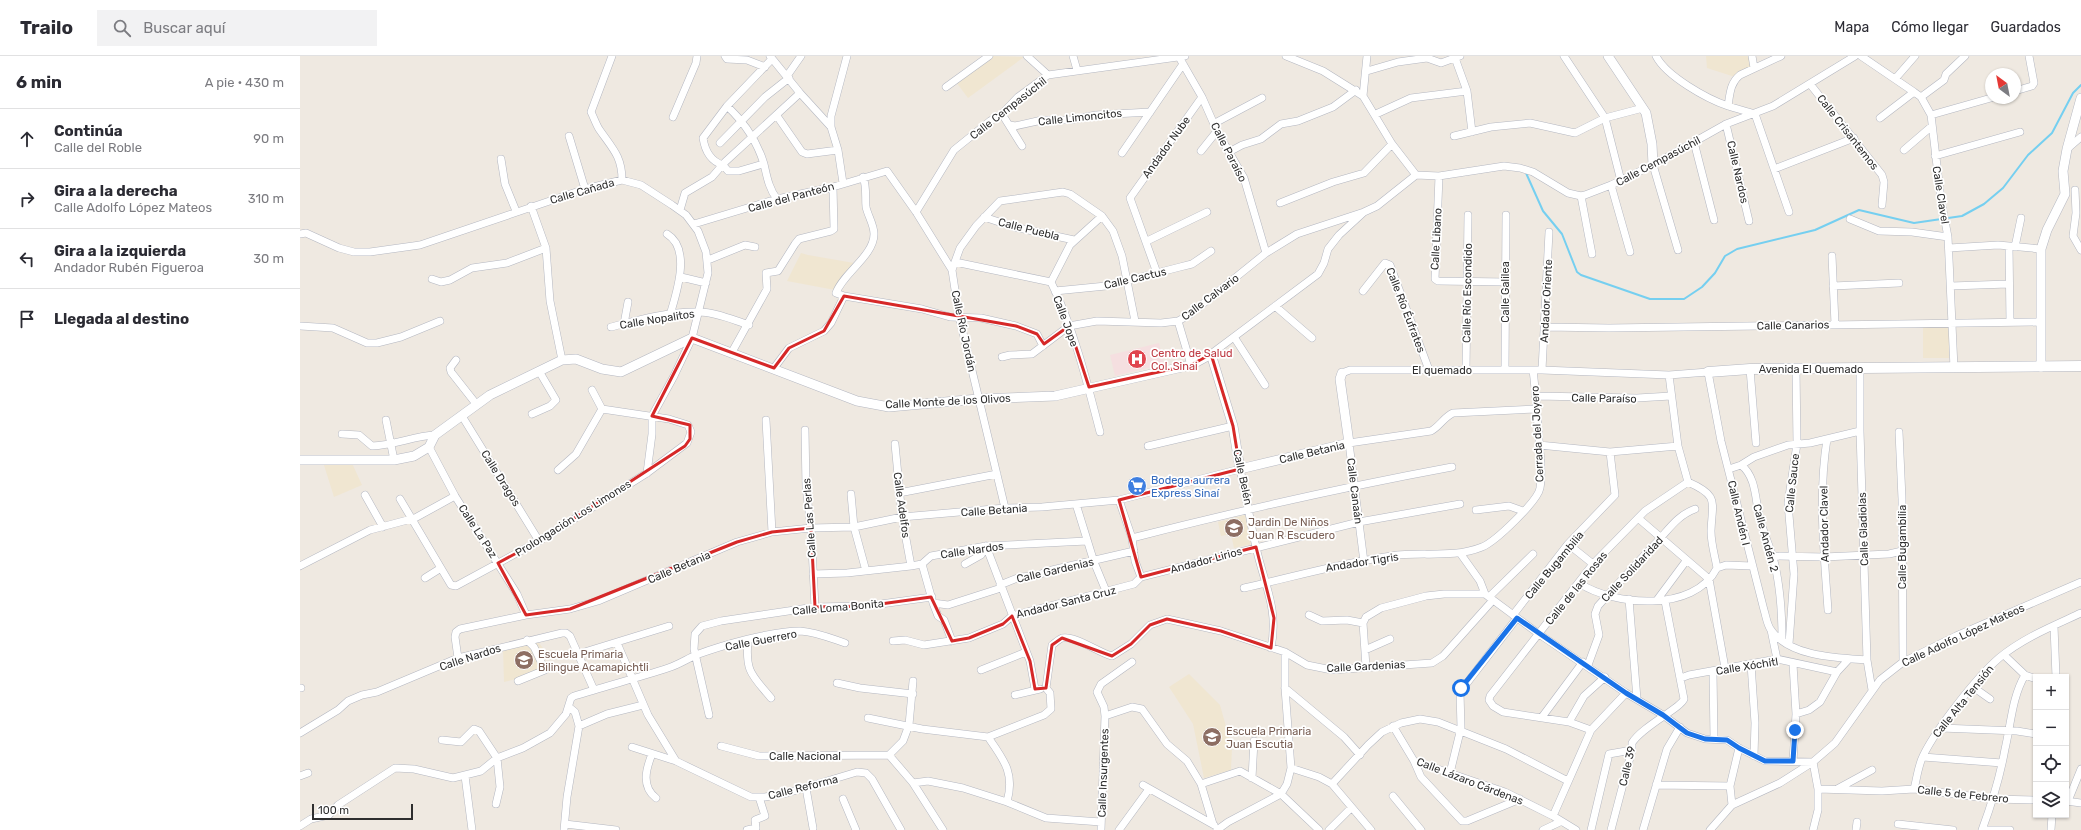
<!DOCTYPE html>
<html lang="es">
<head>
<meta charset="utf-8">
<style>
	body { margin:0; font-family:Rubik,sans-serif; background:#f2f2f3; color:#2b2b33 }
	.controls { position:absolute; right:12px; bottom:12px; display:grid; overflow:hidden; border-radius:0px; box-shadow:0 1px 3px #0004 }
	.controls button { width:36px; height:36px; display:grid; place-items:center; padding:0; border:0; border-bottom:1px solid #e1e1e2; background:#fff; color:#2b2b33; font:20px sans-serif }
	.compass { position:absolute; left:1685px; top:12px; width:36px; height:36px; border-radius:50%; background:#fff; box-shadow:0 1px 3px #0004; rotate:328deg }
	.scale { position:absolute; left:12px; bottom:10px; width:101px; box-sizing:border-box; padding-left:4px; border:2px solid #2e2e2e; border-top:0; font-size:11px; line-height:14px; white-space:nowrap; color:#2e2e2e; -webkit-text-stroke:3px #fff; paint-order:stroke }
	.stop { position:absolute; width:12px; height:12px; margin:-9px; border:3px solid #1a73e8; border-radius:50%; background:#fff }
	.stop.end { background:#1a73e8; border-color:#fff; box-shadow:0 1px 4px #0008 }
	.list { margin:0; padding:0; list-style:none }
	h2 { display:flex; justify-content:space-between; align-items:center; height:52px; margin:0; padding:0 16px; font-size:17px }
	h2 small { font-size:13px; font-weight:400; color:#7c7c81 }
	.list li { display:grid; grid-template-columns:26px 1fr auto; gap:12px; align-items:center; box-sizing:border-box; height:60px; padding:0 16px; border-top:1px solid #e1e1e2 }
	.list b { display:block; font-size:15px; white-space:nowrap }
	.list p { margin:0; font-size:13px; white-space:nowrap; color:#7c7c81 }
	.list em { font-size:13px; font-style:normal; color:#7c7c81 }
	.icon { flex:none; width:22px; height:22px; fill:none; stroke:currentColor; stroke-width:2; stroke-linecap:round; stroke-linejoin:round }
	.map { position:relative; flex:none; width:1781px; height:774px; overflow:hidden }
	header { display:flex; align-items:center; gap:24px; box-sizing:border-box; height:56px; padding:0 20px; background:#fff; border-bottom:1px solid #e1e1e2 }
	header strong { font-size:19px }
	nav { display:flex; gap:22px; margin-inline-start:auto; font-size:14px }
	.search { width:280px; height:36px; background:#f2f2f3; display:flex; align-items:center; gap:10px; box-sizing:border-box; padding:0 14px; border-radius:0px; color:#7c7c81; font-size:15px }
	main { display:flex }
	aside { flex:1; background:#fff }
	.map>svg:first-child { display:block }
	.education { fill:#f0e6d1 }
	.medical { fill:#f5dfe0 }
	.lines { fill:none; stroke-linecap:round; stroke-linejoin:round }
	.stream { stroke:#75cff0; stroke-width:2 }
	.minor-casing { stroke:#b4b7c1; stroke-width:8 }
	.tertiary-casing { stroke:#b4b7c1; stroke-width:10 }
	.secondary-casing { stroke:#b4b7c1; stroke-width:11 }
	.minor { stroke:#fff; stroke-width:7 }
	.tertiary { stroke:#fff; stroke-width:9 }
	.secondary { stroke:#fff; stroke-width:10 }
	.route { stroke:#1a73e8; stroke-width:5 }
	.marked { fill:none; stroke:#d62828; stroke-width:3; stroke-linejoin:round }
	.labels { text-anchor:middle; stroke-width:3.5; stroke-linejoin:round; paint-order:stroke }
	.street-label { font-size:11px; fill:#2e2e2e; stroke:#fff }
	.health-label { font-size:11px; fill:#be3a42; stroke:#fff; text-anchor:start }
	.shop-label { font-size:11px; fill:#366cbe; stroke:#fff; text-anchor:start }
	.education-label { font-size:11px; fill:#785e54; stroke:#fff; text-anchor:start }
</style>
</head>
<body>
<header>
<strong>Trailo</strong>
<div class="search"><svg class="icon" aria-label="search" viewBox="0 0 24 24"><circle cx="10" cy="10" r="6"/><path d="M15 15l6 6"/></svg>Buscar aquí</div>
<nav><a>Mapa</a><a>Cómo llegar</a><a>Guardados</a></nav>
</header>
<main>
<aside>
<h2>6 min<small>A pie · 430 m</small></h2>
<ul class="list">
<li><svg class="icon" aria-label="ahead" viewBox="0 0 24 24"><path d="M12 20V5M6 11l6-6 6 6"/></svg><div><b>Continúa</b><p>Calle del Roble</p></div><em>90 m</em></li>
<li><svg class="icon" aria-label="right" viewBox="0 0 24 24"><path d="M7 20v-9h11M14 6l5 5-5 5"/></svg><div><b>Gira a la derecha</b><p>Calle Adolfo López Mateos</p></div><em>310 m</em></li>
<li><svg class="icon" aria-label="left" viewBox="0 0 24 24"><path d="M17 20v-9H6M10 6l-5 5 5 5"/></svg><div><b>Gira a la izquierda</b><p>Andador Rubén Figueroa</p></div><em>30 m</em></li>
<li><svg class="icon" aria-label="arrive" viewBox="0 0 24 24"><path d="M6 21V4h12l-3 4 3 4H6"/></svg><div><b>Llegada al destino</b></div></li>
</ul>
</aside>
<div class="map">
<svg width="1781" height="774" viewBox="0 0 1781 774">
	<rect width="100%" height="100%" fill="#efe9e1"/>
	<!-- education -->
	<path class="education" d="M691 0 724 1 668 42 656 26Z
		M1406 0H1450L1452 12 1435 21 1407 12Z
		M501 197 508 199 554 207 535 234 487 225Z
		M1623 270 1649 271V302H1623Z
		M51 405 62 429 34 441 23 406Z
		M945 459 952 488 934 492 931 478 921 480 918 466Z
		M238 586 243 592 248 615 204 626 203 593Z
		M889 618 920 649 932 692 931 714 904 722 893 668 869 631Z"/>
	<!-- medical -->
	<path class="medical" d="M859 287 864 308 815 320 810 299Z"/>
	<g class="lines">
		<!-- stream -->
		<path class="stream" d="M1226 117 1243 155 1262 178 1277 216 1281 219 1350 243H1384L1402 231 1415 217 1425 200 1437 193 1515 174 1559 154 1614 167 1662 160 1684 148 1703 132 1728 99 1752 77 1773 37 1781 29"/>
		<!-- minor casing -->
		<g class="minor-casing">
			<path id="minor" d="M312 0 291 56C294 62 296 68 299 73 312 92 322 100 322 124
				M425 0 427 3 447 4 465 11
				M470 0 500 37 531 71
				M727 0 748 19
				M773 0 777 14
				M986 0 1023 15 1063 40 1092 88 1116 119 1139 120 1204 110 1220 112 1233 116 1268 137 1281 140 1285 139 1311 129 1353 109 1426 68 1473 50 1555 0
				M1264 0 1305 62 1321 125
				M1356 0C1366 20 1407 43 1428 50 1437 53 1446 55 1455 58L1489 156
				M1452 0 1454 12
				M1561 0 1614 36 1621 41 1631 59 1641 144 1648 181 1654 312
				M879 1 902 41 917 75 944 122 966 197
				M1155 2 1167 35 1172 76
				M1067 15 1098 6 1127 2 1141 7 1160 0
				M487 20 501 0
				M1595 23 1615 0
				M1510 28 1582 119 1584 126 1582 149
				M646 31 689 0
				M1715 35 1732 30 1734 27 1729 0
				M1063 40 1067 0
				M1621 41 1644 24 1646 18 1665 0
				M427 50C444 66 457 85 464 108 467 121 469 133 477 143
				M1428 50C1430 38 1430 27 1440 19L1481 0
				M702 58 722 90
				M1076 58 1111 42 1167 35
				M1631 59 1691 42
				M477 60 502 96 507 98 538 94
				M373 61 396 7 397 0
				M1580 62 1614 36
				M915 67 962 42
				M1426 68 1449 165
				M710 69 715 70 742 64H770L796 59 850 56
				M269 80 285 133
				M1154 80 1191 71 1230 67 1275 77 1305 62 1343 52
				M1394 86 1414 164
				M420 87 465 41 489 22
				M1767 93 1781 81
				M1604 94 1632 70
				M901 95 917 75
				M929 96 942 89 961 83 981 68 998 65 1033 51 1056 34
				M822 97 883 8
				M1635 100 1720 76
				M201 103 205 128 216 155
				M423 109C410 105 405 95 403 82L427 50 471 4
				M423 109 428 115H439L463 108
				M1353 109 1378 194
				M1474 113 1554 82
				M1139 120 1135 223 1138 225 1206 226
				M563 121C567 131 565 141 566 151 568 160 574 169 574 178 574 200 543 217 536 237L544 240 622 253 650 261 681 262 716 270 737 278 743 290
				M543 127 538 94 531 71V60L547 0
				M1311 129 1330 196
				M1775 134 1776 157 1773 180 1781 194
				M1281 140 1292 198
				M980 147 1033 126 1064 117 1092 88
				M231 150 246 192 250 245 262 304
				M380 154 385 137 412 121 425 106 500 37
				M616 156 654 94 690 65 702 58 718 41 748 19 885 0
				M684 161 714 171 774 184
				M1550 163 1579 175 1612 176 1648 181
				M394 168 477 143 533 131 587 115 616 156 652 214 659 260 705 452
				M0 178 6 177 39 192 54 196H70L120 189 285 133 322 124 341 129 372 149 386 159 398 175 406 196 408 217 392 282 374 320 352 360V378L347 417
				M367 178C392 193 376 238 370 259
				M847 185 907 156
				M1709 190 1710 266
				M1715 191 1721 162
				M1649 192 1698 189 1741 193
				M1532 200 1535 268
				M408 204 445 189 455 191
				M655 206 751 226C774 273 787 326 800 376
				M652 214 660 192 676 170 700 145 763 136 770 138 802 160 813 175 822 200 835 265
				M857 217 830 142 902 41
				M381 221 406 227
				M132 223 141 226 150 224 172 212 207 207 246 192
				M751 226 770 189 802 160
				M1533 230 1599 227
				M1651 230 1708 228
				M755 235 806 230 880 211 892 208 911 195
				M1063 235 1085 207 1090 209 1129 314
				M975 250 1012 282
				M878 265 891 309
				M324 268 328 246
				M0 270 33 272 67 287H77L101 281 140 265
				M311 271C338 264 370 255 399 256 416 256 433 264 449 269
				M1245 271 1309 272 1741 266
				M934 281 965 329
				M432 296 467 233 466 217 478 215 495 188 499 183 531 175 534 173 533 131
				M911 298 1018 218 1024 207 1028 193 1039 179 1064 156 1077 150 1116 119
				M702 301 710 299 732 298 769 270 797 265 861 267 878 265 889 259 966 197 997 178 1064 156
				M156 304 150 312 151 316 177 349
				M474 312 489 292 524 275 531 267 544 240
				M1560 312V375L1567 604 1572 634
				M1450 313 1456 387
				M1205 314 1206 159
				M1242 314 1249 176
				M1166 315 1168 159
				M1042 317 1050 314H1242L1369 319 1408 316 1421 385 1464 554C1466 560 1467 569 1471 574 1490 601 1538 602 1567 604
				M1236 340 1337 342 1371 340
				M232 358 250 350 256 344 239 315
				M162 360 239 485
				M86 364 94 404
				M466 364 472 476
				M505 374 506 431 511 472 515 551
				M1599 376 1602 443 1603 606
				M42 378 59 379 72 390C95 389 114 380 135 379
				M1527 383C1518 440 1524 496 1528 554
				M595 388 602 461 611 510
				M1239 389 1310 396 1378 390
				M848 390 933 370
				M129 391 155 440 217 538 226 559
				M1441 409C1457 421 1455 446 1460 463 1463 475 1469 489 1473 501 1480 527 1482 557 1482 584
				M1429 413 1441 409 1454 401 1488 389 1510 387 1560 375
				M258 414 276 398 302 353
				M599 437 697 418
				M551 438 554 471 566 515
				M65 439 83 471
				M100 443 151 529 156 530 239 485 347 417 387 387 391 376 388 369 369 363 302 353 292 334
				M776 448 794 506 806 535
				M1176 454 1209 450 1223 455
				M1338 462 1409 523 1425 612
				M832 482C938 455 1044 431 1152 411
				M1268 488 1293 508
				M686 490 730 605 735 633
				M1160 497 1180 525 1185 538
				M1472 500 1524 501 1589 498 1602 495
				M1064 506 1049 387 1131 375C1140 370 1144 361 1153 357L1236 353
				M622 508 633 547 638 560 644 564 652 585
				M665 508 681 499 686 490
				M0 510 70 474 115 462 155 440
				M1417 512 1426 509 1452 510
				M513 518 547 517 611 510 622 508 631 500 686 490 787 485
				M841 521 1059 466 1160 448
				M125 522 141 512
				M1279 527C1314 550 1394 557 1417 512 1415 500 1411 488 1411 475 1412 446 1420 440 1388 426L1378 390 1369 319
				M700 529 720 521 735 520 752 514 834 495
				M944 532C993 521 1041 507 1091 500 1121 495 1152 503 1182 491 1195 486 1238 445 1240 432 1243 416 1240 399 1239 383 1237 360 1236 337 1233 314
				M1189 541 1233 498
				M1329 543 1337 643
				M1357 544 1386 505
				M633 547 648 549 701 532
				M1009 559 1022 565 1047 564 1063 567
				M1213 559 1268 488 1315 439 1310 396
				M1754 570 1756 621
				M1471 574 1477 603
				M448 584C445 616 452 619 471 642
				M593 585 605 584 624 589 669 582 703 568 712 560 834 528 841 521 835 505 832 482 819 444
				M317 587 348 659 376 705 380 707 451 741H465L487 737 557 716 566 717 572 723 601 774
				M1489 588 1494 518 1488 447 1497 388 1496 312
				M1065 594 1090 583
				M278 598 369 570
				M1704 599 1725 619 1736 623
				M158 602 155 581 156 576 160 573 226 559 270 553 298 545 437 486 472 476 511 472 554 471 602 461 705 452 742 451 819 444 940 413C946 439 950 465 956 491 964 528 979 553 971 592
				M1451 608 1455 667 1454 700
				M1288 609 1299 579 1295 558 1298 550C1317 529 1335 509 1354 489 1368 475 1376 460 1395 453
				M1066 611 1063 567 1066 561 1081 552 1126 540 1144 538H1185L1239 578 1326 637 1363 659 1387 677 1405 683 1427 684 1439 692 1465 705 1513 706
				M681 614 726 596
				M1413 616 1414 683
				M1381 622 1389 619 1477 603 1537 616
				M218 625 245 614 234 591 227 584
				M537 627 560 632 613 638
				M1673 631 1690 643
				M0 632H1
				M985 632 1044 681 1060 699
				M715 639 740 633
				M1496 658 1509 654 1520 646 1537 616 1549 603
				M409 659 394 593 395 578 402 570 421 565 515 551 566 550 632 541
				M805 660 832 651 842 653 867 688 887 705 901 728 913 768
				M1242 661 1283 606
				M568 662 622 673 688 681 744 659 751 653 750 637 746 632 752 589C755 587 759 583 762 582 775 579 799 597 812 600L831 588 850 569 867 563 921 575 985 596 1007 609 1032 614 1132 607 1143 600 1193 544
				M1269 666 1284 640 1305 621
				M279 670 307 658 343 649
				M1093 670 1114 705 1205 736 1253 760 1276 774
				M1641 672 1717 675 1736 678
				M1291 674 1269 666 1203 656 1193 650 1189 644 1190 640 1293 508 1345 455 1388 426
				M0 677 38 654 48 645 62 639 77 636 158 602 262 577H266L270 580 294 634
				M688 681C704 704 715 717 707 746
				M142 684 161 686 174 673 179 675 197 702 200 731 196 748
				M421 690 459 700 589 699
				M332 691 376 705
				M352 698C346 713 341 730 356 742
				M589 699 613 727 643 774
				M589 699 603 685 609 669 613 625
				M1623 701 1702 707
				M1114 705 1121 721 1162 765H1167L1220 743
				M1493 705 1496 658 1493 608
				M1513 706 1518 733V754L1513 774
				M991 712 1019 721 1032 728 1071 774
				M1150 717 1161 672 1160 636 1217 562
				M0 720 8 717
				M165 720 172 774
				M952 722 954 685
				M613 727 628 725 663 732 707 746 746 762 801 766
				M901 728 940 715 981 738 1019 774
				M1032 728 1068 689 1082 676 1101 667 1120 663 1138 666 1206 693 1268 725
				M843 729 914 769
				M1356 729 1430 730
				M506 732 513 772
				M1518 733 1582 735 1614 733 1694 743 1736 744
				M1537 733 1572 714
				M1614 733C1617 722 1618 710 1623 700 1636 673 1676 622 1699 602 1723 582 1753 570 1781 557
				M1093 740 1121 774
				M543 743 556 774
				M1766 745 1781 747
				M1768 745 1781 713
				M1432 749 1430 730 1439 692
				M1253 760 1291 674 1326 637
				M265 768 316 774
				M1598 768 1653 774
				M0 770 11 763 29 759 38 749 95 712 114 713 153 722 181 715 197 702 223 692 250 677 266 658 271 642 274 640C306 630 337 622 368 612 378 609 387 603 396 599 423 589 472 575 500 575 516 576 530 582 545 587
				M264 774 267 741 279 670 275 656 269 651
				M447 774 456 772 455 764 465 760 459 741
				M801 774 805 660 804 651 797 636 801 628 832 606
				M819 774 849 733
				M917 774 928 766 981 738 987 728 991 712 985 632V596
				M1029 774 1051 752
				M1243 774 1260 766
				M1291 774 1309 698 1332 694
				M1311 774 1332 694V687C1341 671 1381 652 1384 643L1365 545
				M1343 774 1367 693 1380 671
				M1410 774 1432 749 1480 727 1513 706 1535 687 1580 624 1603 606 1656 580 1781 526
				M1556 774 1557 766
				M1682 774C1692 747 1700 721 1705 693 1711 668 1712 641 1725 619
				M1687 774H1710
				M1751 774 1752 759"/>
		</g>
		<!-- tertiary casing -->
		<g class="tertiary-casing">
			<path id="tertiary" d="M1308 0 1346 57 1352 88 1353 109
				M1741 311V193L1747 174 1765 138 1763 115 1767 93 1781 42
				M0 404H94L114 400 129 391 135 379 190 339 262 304 276 303 302 313 321 316 392 282 557 345 589 351 678 343 755 340 891 309 911 298 933 370 940 413 1049 387 1040 323 1042 317"/>
		</g>
		<!-- secondary casing -->
		<g class="secondary-casing">
			<path id="secondary" d="M1408 316 1450 313 1781 310"/>
		</g>
		<!-- minor -->
		<use href="#minor" class="minor"/>
		<!-- tertiary -->
		<use href="#tertiary" class="tertiary"/>
		<!-- secondary -->
		<use href="#secondary" class="secondary"/>
	</g>
	<g class="lines">
		<!-- route -->
		<path class="route" d="M1161 632 1217 562 1326 637 1363 659 1387 677 1405 683 1427 684 1439 692 1465 705H1493L1495 674"/>
	</g>
	<!-- marked area -->
	<path class="marked" d="M544 240 716 270 737 278 744 288 769 270 789 331 891 309 911 298 933 370 940 413 819 444 841 521 956 491 974 562 971 592 921 575 867 563 850 569 831 588 812 600 762 582 752 589 746 632 735 633 730 605 712 560 703 568 669 582 652 585 631 541 566 550 515 551 511 472 472 476 437 486 270 553 226 559 198 507 239 485 385 390 390 383V369L352 360 392 282 474 312 489 292 524 275Z"/>
	<!-- icons -->
	<defs>
		<g id="hospital-disc" transform="scale(1)"><circle r="9.5" fill="#e0444e" stroke="#fff"/><path d="M-5-5h3v3.5h4V-5h3V5h-3V1.5h-4V5h-3Z" fill="#fff"/></g>
		<g id="supermarket-disc" transform="scale(1)"><circle r="9.5" fill="#3f7fe0" stroke="#fff"/><path d="M-6-5.5h2.5l.6 2H6L4.5 2H-2.5L-4.4-4H-6ZM-1.5 3.2a1.3 1.3 0 1 0 .1 0ZM3 3.2a1.3 1.3 0 1 0 .1 0Z" fill="#fff"/></g>
		<g id="school-disc" transform="scale(1)"><circle r="9.5" fill="#8d6e63" stroke="#fff"/><path d="M0-5L7-2L0 1L-7-2ZM-4 1L0 2.5L4 1V4Q0 6-4 4Z" fill="#fff"/></g>
	</defs>
	<g fill-rule="evenodd">
		<use href="#hospital-disc" x="837" y="303"/>
		<use href="#supermarket-disc" x="837" y="430"/>
		<use href="#school-disc" x="934" y="472"/>
		<use href="#school-disc" x="224" y="604"/>
		<use href="#school-disc" x="912" y="681"/>
	</g>
	<g class="labels">
		<!-- street labels -->
		<g class="street-label">
			<text transform="translate(708 52) rotate(-38)" y="4">Calle Cempasúchil</text>
			<text transform="translate(780 61) rotate(-6)" y="4">Calle Limoncitos</text>
			<text transform="translate(1548 76) rotate(52)" y="4">Calle Crisantemos</text>
			<text transform="translate(866 91) rotate(-54)" y="4">Andador Nube</text>
			<text transform="translate(929 96) rotate(63)" y="4">Calle Paraíso</text>
			<text transform="translate(1358 105) rotate(-28)" y="4">Calle Cempasúchil</text>
			<text transform="translate(1438 116) rotate(77)" y="4">Calle Nardos</text>
			<text transform="translate(282 135) rotate(-16)" y="4">Calle Cañada</text>
			<text transform="translate(1641 139) rotate(81)" y="4">Calle Clavel</text>
			<text transform="translate(491 141) rotate(-15)" y="4">Calle del Panteón</text>
			<text transform="translate(729 173) rotate(14)" y="4">Calle Puebla</text>
			<text transform="translate(1136 183) rotate(-87)" y="4">Calle Libano</text>
			<text transform="translate(835 222) rotate(-13)" y="4">Calle Cactus</text>
			<text transform="translate(1205 236) rotate(-90)" y="4">Calle Galilea</text>
			<text transform="translate(1167 237) rotate(-89)" y="4">Calle Río Escondido</text>
			<text transform="translate(910 241) rotate(-37)" y="4">Calle Calvario</text>
			<text transform="translate(1246 245) rotate(-87)" y="4">Andador Oriente</text>
			<text transform="translate(1106 254) rotate(69)" y="4">Calle Río Éufrates</text>
			<text transform="translate(357 263) rotate(-9)" y="4">Calle Nopalitos</text>
			<text transform="translate(766 265) rotate(70)" y="4">Calle Jope</text>
			<text transform="translate(1493 269) rotate(-1)" y="4">Calle Canarios</text>
			<text transform="translate(664 275) rotate(78)" y="4">Calle Río Jordán</text>
			<text x="1511" y="317">Avenida El Quemado</text>
			<text x="1142" y="318">El quemado</text>
			<text transform="translate(1304 342) rotate(1)" y="4">Calle Paraíso</text>
			<text transform="translate(648 345) rotate(-3)" y="4">Calle Monte de los Olivos</text>
			<text transform="translate(1237 378) rotate(-93)" y="4">Cerrada del Joyero</text>
			<text transform="translate(1012 396) rotate(-13)" y="4">Calle Betania</text>
			<text transform="translate(943 421) rotate(78)" y="4">Calle Belén</text>
			<text transform="translate(201 422) rotate(58)" y="4">Calle Dragos</text>
			<text transform="translate(1492 427) rotate(-84)" y="4">Calle Sauce</text>
			<text transform="translate(1055 435) rotate(83)" y="4">Calle Canaán</text>
			<text transform="translate(602 449) rotate(82)" y="4">Calle Adelfos</text>
			<text transform="translate(694 454) rotate(-4)" y="4">Calle Betania</text>
			<text transform="translate(1439 457) rotate(77)" y="4">Calle Andén I</text>
			<text transform="translate(273 462) rotate(-32)" y="4">Prolongación Los Limones</text>
			<text transform="translate(509 462) rotate(-94)" y="4">Calle Las Perlas</text>
			<text transform="translate(1524 468) rotate(-91)" y="4">Andador Clavel</text>
			<text transform="translate(1563 473) rotate(-92)" y="4">Calle Gladiolas</text>
			<text transform="translate(178 475) rotate(57)" y="4">Calle La Paz</text>
			<text transform="translate(1466 482) rotate(75)" y="4">Calle Andén 2</text>
			<text transform="translate(1602 491) rotate(-90)" y="4">Calle Bugambilia</text>
			<text transform="translate(672 494) rotate(-8)" y="4">Calle Nardos</text>
			<text transform="translate(906 504) rotate(-15)" y="4">Andador Lirios</text>
			<text transform="translate(1062 506) rotate(-9)" y="4">Andador Tigris</text>
			<text transform="translate(1254 509) rotate(-50)" y="4">Calle Bugambilia</text>
			<text transform="translate(379 511) rotate(-23)" y="4">Calle Betania</text>
			<text transform="translate(1332 513) rotate(-47)" y="4">Calle Solidaridad</text>
			<text transform="translate(755 514) rotate(-13)" y="4">Calle Gardenias</text>
			<text transform="translate(1276 532) rotate(-51)" y="4">Calle de las Rosas</text>
			<text transform="translate(766 546) rotate(-14)" y="4">Andador Santa Cruz</text>
			<text transform="translate(538 551) rotate(-5)" y="4">Calle Loma Bonita</text>
			<text transform="translate(1663 579) rotate(-25)" y="4">Calle Adolfo López Mateos</text>
			<text transform="translate(461 584) rotate(-11)" y="4">Calle Guerrero</text>
			<text transform="translate(170 601) rotate(-18)" y="4">Calle Nardos</text>
			<text transform="translate(1066 610) rotate(-3)" y="4">Calle Gardenias</text>
			<text transform="translate(1447 610) rotate(-9)" y="4">Calle Xóchitl</text>
			<text transform="translate(1663 645) rotate(-51)" y="4">Calle Alta Tensión</text>
			<text x="505" y="704">Calle Nacional</text>
			<text transform="translate(1327 710) rotate(-77)" y="4">Calle 39</text>
			<text transform="translate(803 717) rotate(-88)" y="4">Calle Insurgentes</text>
			<text transform="translate(1170 725) rotate(21)" y="4">Calle Lázaro Cárdenas</text>
			<text transform="translate(503 731) rotate(-14)" y="4">Calle Reforma</text>
			<text transform="translate(1663 738) rotate(6)" y="4">Calle 5 de Febrero</text>
		</g>
		<!-- health labels -->
		<g class="health-label">
			<text x="851" y="301">Centro de Salud<tspan x="851" dy="13">Col. Sinai</tspan></text>
		</g>
		<!-- shop labels -->
		<g class="shop-label">
			<text x="851" y="428">Bodega aurrera<tspan x="851" dy="13">Express Sinaí</tspan></text>
		</g>
		<!-- education labels -->
		<g class="education-label">
			<text x="948" y="470">Jardin De Niños<tspan x="948" dy="13">Juan R Escudero</tspan></text>
			<text x="238" y="602">Escuela Primaria<tspan x="238" dy="13">Bilingue Acamapichtli</tspan></text>
			<text x="926" y="679">Escuela Primaria<tspan x="926" dy="13">Juan Escutia</tspan></text>
		</g>
	</g>
</svg>
<div class="controls">
<button>+</button>
<button>−</button>
<button><svg class="icon" aria-label="locate" viewBox="0 0 24 24"><circle cx="12" cy="12" r="6"/><path d="M12 2v4M12 18v4M2 12h4M18 12h4"/></svg></button>
<button><svg class="icon" aria-label="layers" viewBox="0 0 24 24"><path d="M12 4l9 5-9 5-9-5zM3 14l9 5 9-5"/></svg></button>
</div>
<svg class="compass" viewBox="-18 -18 36 36"><path d="M0-13l5 13h-10z" fill="#e53935"/><path d="M0 13l5-13h-10z" fill="#7c7c81"/></svg>
<div class="scale">100 m</div>
<div class="stop" style="left:1161px;top:632px"></div>
<div class="stop end" style="left:1495px;top:674px"></div>
</div>
</main>
</body>
</html>
